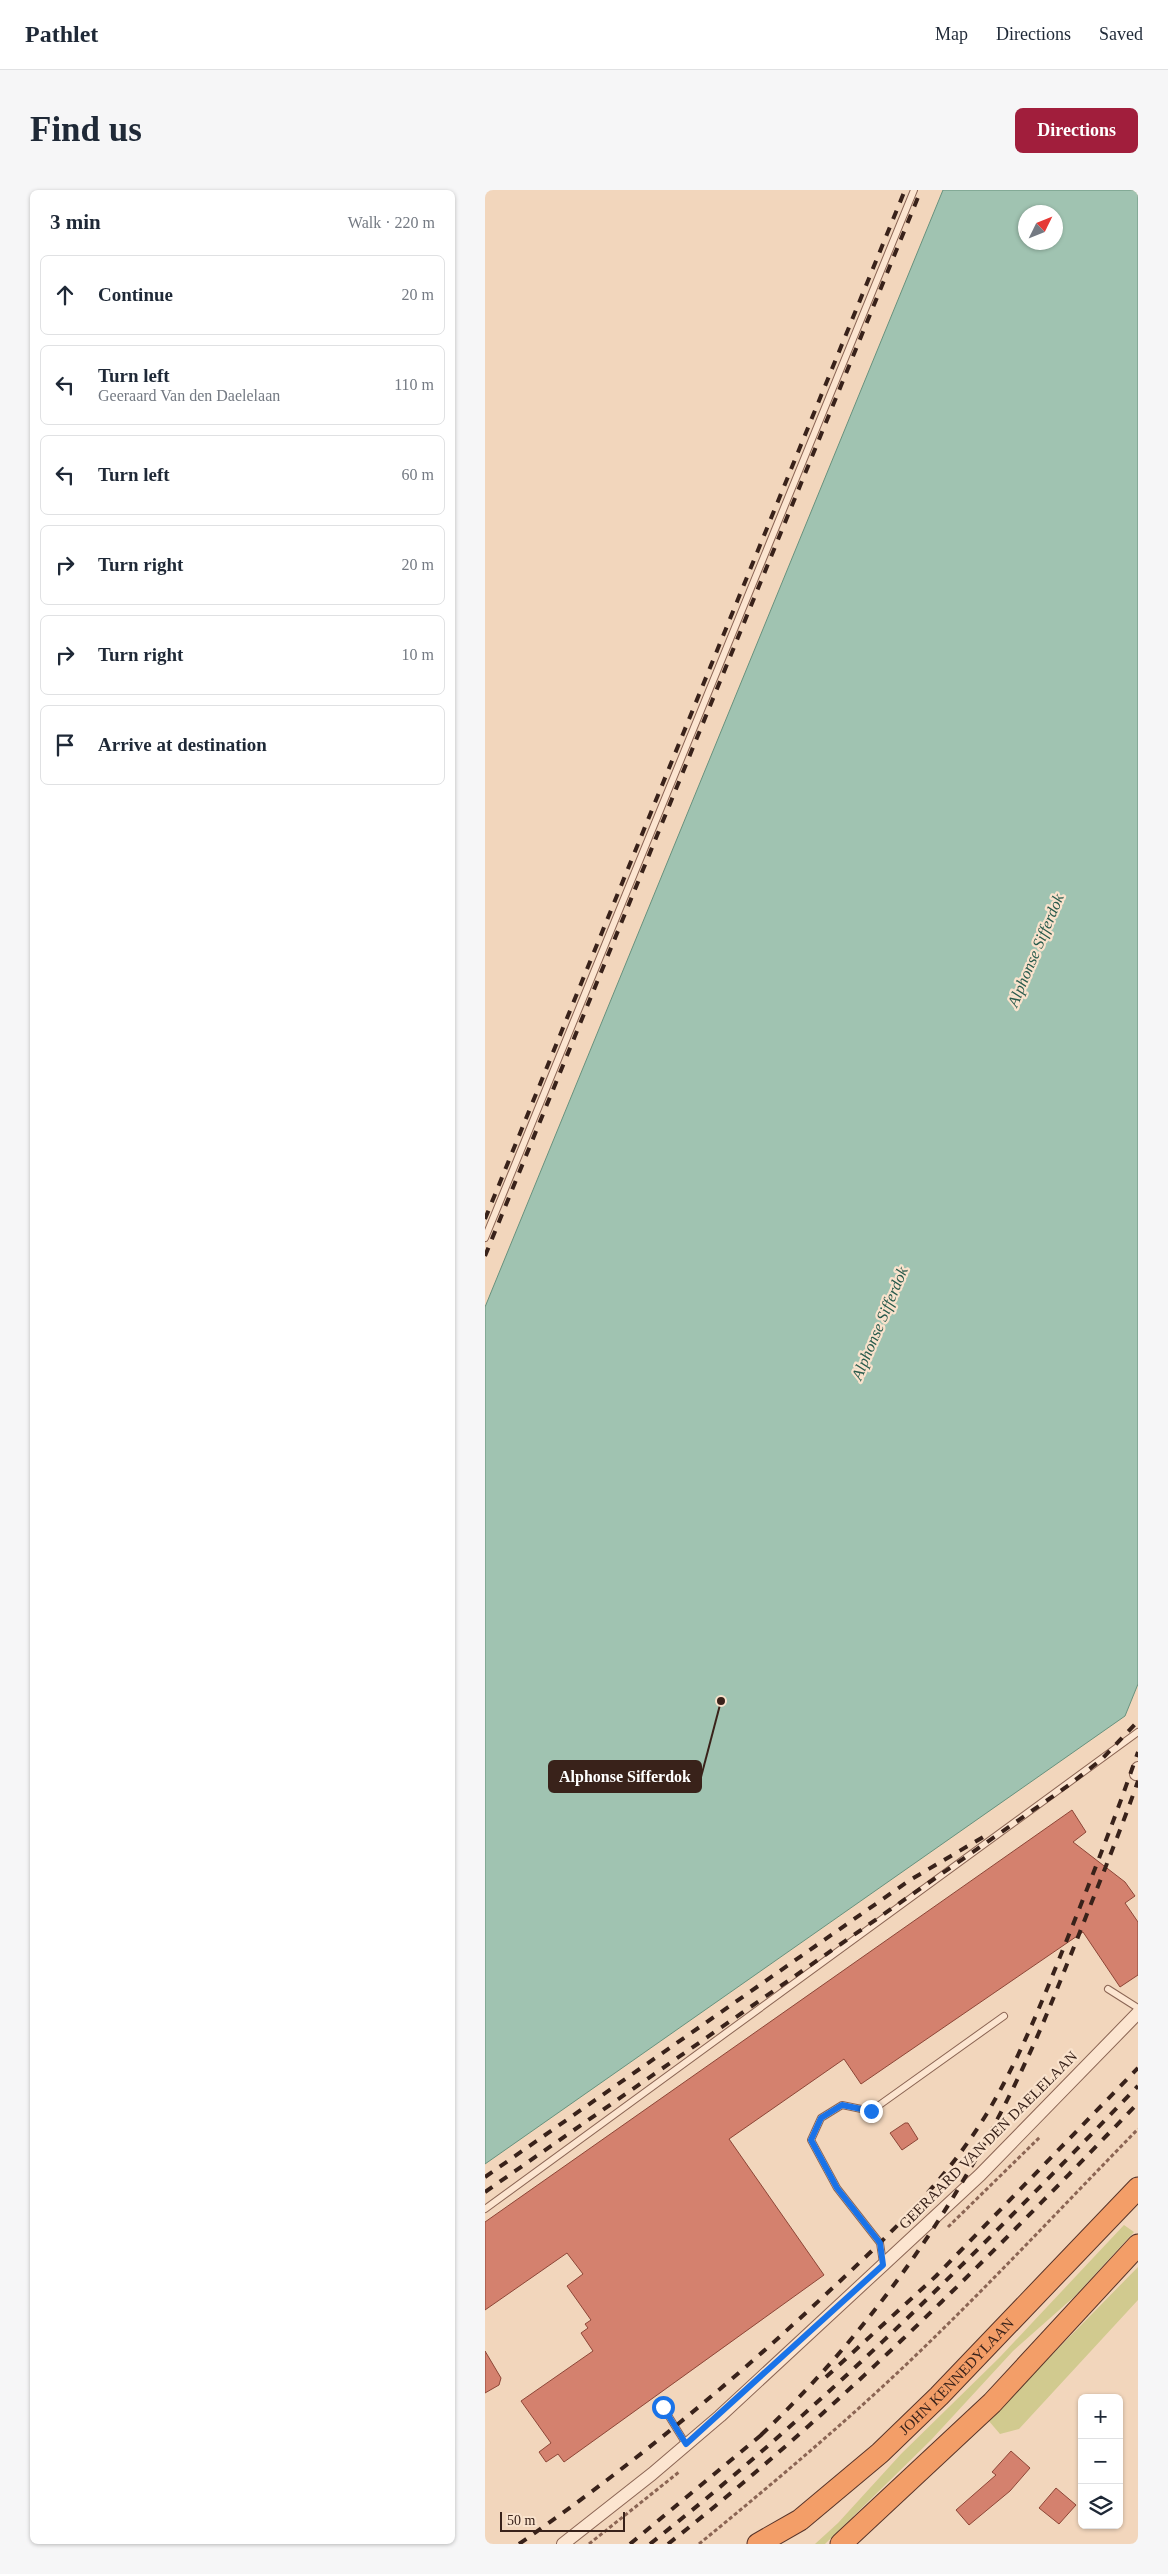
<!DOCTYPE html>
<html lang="en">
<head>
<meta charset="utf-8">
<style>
	body { margin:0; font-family:"Times New Roman",serif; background:#f6f6f7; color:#1f2937 }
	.controls { position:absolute; right:15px; bottom:15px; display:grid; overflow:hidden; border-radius:8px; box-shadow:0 1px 4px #0004 }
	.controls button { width:45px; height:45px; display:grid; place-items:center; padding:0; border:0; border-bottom:1px solid #e0e1e3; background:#fff; color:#1f2937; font:25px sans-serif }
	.compass { position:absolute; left:533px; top:15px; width:45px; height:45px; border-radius:50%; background:#fff; box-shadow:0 1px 4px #0004; rotate:47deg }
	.scale { position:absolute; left:15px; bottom:12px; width:125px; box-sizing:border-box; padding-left:5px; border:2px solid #39221a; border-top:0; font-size:14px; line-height:18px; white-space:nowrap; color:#39221a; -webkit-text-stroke:4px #f9e2cc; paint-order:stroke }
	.stop { position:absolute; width:15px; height:15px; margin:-11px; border:4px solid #1a73e8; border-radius:50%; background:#fff }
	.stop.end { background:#1a73e8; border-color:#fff; box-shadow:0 1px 5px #0008 }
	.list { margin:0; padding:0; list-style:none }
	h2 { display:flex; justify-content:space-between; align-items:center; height:65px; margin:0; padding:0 20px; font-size:21px }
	h2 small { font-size:16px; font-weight:400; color:#747a83 }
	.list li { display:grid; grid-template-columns:32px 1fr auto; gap:15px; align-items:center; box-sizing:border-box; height:80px; margin:0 10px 10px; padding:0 10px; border:1px solid #e0e1e3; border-radius:8px }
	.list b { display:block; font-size:19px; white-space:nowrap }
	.list p { margin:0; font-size:16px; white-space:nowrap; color:#747a83 }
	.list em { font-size:16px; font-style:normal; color:#747a83 }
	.icon { flex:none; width:28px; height:28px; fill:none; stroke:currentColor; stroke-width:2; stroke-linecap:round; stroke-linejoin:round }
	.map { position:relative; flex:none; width:653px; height:2354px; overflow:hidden; border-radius:8px }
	header { display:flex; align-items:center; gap:30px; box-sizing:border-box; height:70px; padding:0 25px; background:#fff; border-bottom:1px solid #e0e1e3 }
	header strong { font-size:24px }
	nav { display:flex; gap:28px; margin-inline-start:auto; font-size:18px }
	.intro { display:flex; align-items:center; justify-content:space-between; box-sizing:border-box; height:120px; padding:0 30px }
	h1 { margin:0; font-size:35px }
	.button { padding:12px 22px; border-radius:8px; background:#a11e3c; color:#fff; font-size:18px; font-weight:700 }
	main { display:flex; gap:30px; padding:0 30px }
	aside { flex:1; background:#fff; border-radius:8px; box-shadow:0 1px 4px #0004 }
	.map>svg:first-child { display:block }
	.green { fill:#d1ca8f }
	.water { fill:#a0c3b1; stroke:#67917d; fill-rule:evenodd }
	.building { fill:#d4816e; stroke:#8d4637 }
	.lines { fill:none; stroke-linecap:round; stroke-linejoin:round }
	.service-casing { stroke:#8b6554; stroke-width:8 }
	.minor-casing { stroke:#8b6554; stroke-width:14 }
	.trunk-casing { stroke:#583429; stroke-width:23 }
	.path { stroke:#8b6554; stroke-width:3; stroke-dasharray:4 2.5; stroke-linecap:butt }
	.service { stroke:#fce5d0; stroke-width:6 }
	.minor { stroke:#fce5d0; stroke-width:12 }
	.trunk { stroke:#f39e68; stroke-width:21 }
	.rail { stroke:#39221a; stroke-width:4; stroke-dasharray:9 9; stroke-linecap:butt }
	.route { stroke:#1a73e8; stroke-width:6 }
	.labels { text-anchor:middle; stroke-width:4.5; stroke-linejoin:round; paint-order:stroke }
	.street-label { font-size:15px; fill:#39221a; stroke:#f9e2cc }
	.water-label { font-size:16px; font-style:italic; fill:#285a4c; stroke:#f9e2cc }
	.leader { fill:none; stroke:#39221a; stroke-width:2 }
	.callout-dot { fill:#39221a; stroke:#f9e2cc; stroke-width:2 }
	.callout { fill:#39221a; stroke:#39221a; stroke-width:2 }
	.callout-label { font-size:16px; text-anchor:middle; font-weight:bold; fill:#fff }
</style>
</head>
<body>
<header>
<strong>Pathlet</strong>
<nav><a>Map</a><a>Directions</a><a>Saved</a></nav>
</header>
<div class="intro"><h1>Find us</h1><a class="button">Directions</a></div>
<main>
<aside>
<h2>3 min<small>Walk · 220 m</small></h2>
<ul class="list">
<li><svg class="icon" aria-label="ahead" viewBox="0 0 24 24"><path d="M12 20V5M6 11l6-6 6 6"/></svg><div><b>Continue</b></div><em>20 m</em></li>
<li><svg class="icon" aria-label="left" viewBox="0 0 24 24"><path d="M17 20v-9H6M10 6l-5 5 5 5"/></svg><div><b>Turn left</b><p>Geeraard Van den Daelelaan</p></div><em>110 m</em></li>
<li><svg class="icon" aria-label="left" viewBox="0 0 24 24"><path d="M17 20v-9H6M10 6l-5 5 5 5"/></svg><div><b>Turn left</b></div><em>60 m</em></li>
<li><svg class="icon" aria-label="right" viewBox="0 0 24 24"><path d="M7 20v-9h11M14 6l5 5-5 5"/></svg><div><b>Turn right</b></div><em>20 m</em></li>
<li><svg class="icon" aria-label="right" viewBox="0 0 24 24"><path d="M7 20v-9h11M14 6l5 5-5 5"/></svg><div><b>Turn right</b></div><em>10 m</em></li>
<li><svg class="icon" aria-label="arrive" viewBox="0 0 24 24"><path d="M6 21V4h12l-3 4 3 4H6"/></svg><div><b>Arrive at destination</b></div></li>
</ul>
</aside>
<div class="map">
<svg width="653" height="2354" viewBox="0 0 653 2354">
	<rect width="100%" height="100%" fill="#f2d6bc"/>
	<!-- green -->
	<path class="green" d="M639 2035 649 2042 590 2106 528 2161 446 2250 340 2354H330L353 2333 416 2264 514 2168Z
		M653 2077V2110L534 2239 515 2244 503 2230Z"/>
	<!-- water -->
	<path class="water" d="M458 0H653V1494L640 1526 0 1974V1117ZM540 22H570V52H540Z"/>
	<!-- building -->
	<path class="building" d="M587 1620 601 1642 588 1652 640 1692 650 1706 640 1713 653 1732V1785L635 1797 598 1742 376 1894 359 1869 244 1949 339 2085 79 2272 73 2264 61 2272 54 2262 66 2253 36 2211 108 2161 96 2143 103 2138 100 2134 106 2130 82 2096 98 2084 82 2063 0 2120V2032Z
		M420 1933H423L433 1949 417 1960 405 1943Z
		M0 2161 16 2188 14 2195 0 2203Z
		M526 2261 545 2278 525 2301 484 2335 471 2320 511 2285 507 2282Z
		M571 2298 591 2315 574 2334 554 2318Z"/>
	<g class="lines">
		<!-- service casing -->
		<g class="service-casing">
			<path id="service" d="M0 1048 429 0
				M623 1799 653 1818
				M0 2019 653 1542
				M398 2073 395 2053 352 1998 326 1950 336 1928 357 1915 386 1921 519 1826
				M178 2217 201 2254"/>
		</g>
		<!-- minor casing -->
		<g class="minor-casing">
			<path id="minor" d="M651 1584 653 1578
				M78 2354 167 2284 235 2226 398 2075 495 1985 653 1823"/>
		</g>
		<!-- trunk casing -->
		<g class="trunk-casing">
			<g id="trunk">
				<path id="s1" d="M273 2354 315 2330 395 2263 454 2206 653 1998"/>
				<path d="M356 2354 507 2213 653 2055"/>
			</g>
		</g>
		<!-- path -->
		<path class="path" d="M463 2037 555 1947
			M104 2354 194 2282
			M214 2354C275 2304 336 2253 395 2199 485 2116 568 2026 653 1939"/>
		<!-- service -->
		<use href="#service" class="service"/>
		<!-- minor -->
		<use href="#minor" class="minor"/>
		<!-- trunk -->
		<use href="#trunk" class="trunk"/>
		<!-- rail -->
		<path class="rail" d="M0 1029 420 0
			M0 1066 436 0
			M0 1987 425 1690 505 1643
			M0 2002 584 1595 617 1569 653 1531
			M341 2187 451 2086 653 1878
			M276 2245C389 2138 477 2010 542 1869 560 1831 575 1791 591 1752 612 1698 634 1645 653 1591
			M34 2354C142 2279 243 2196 339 2106 399 2050 458 1995 501 1925 536 1867 560 1804 585 1742 609 1682 632 1623 653 1562
			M145 2354 281 2241
			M165 2354C341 2215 498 2057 653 1896
			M183 2354C352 2221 504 2068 653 1913"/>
	</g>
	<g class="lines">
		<!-- route -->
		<path class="route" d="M178 2217 201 2254 398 2075 395 2053 352 1998 326 1950 336 1928 357 1915 386 1921"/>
	</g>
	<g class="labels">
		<!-- street labels -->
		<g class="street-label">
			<text transform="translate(503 1950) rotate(-45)" y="5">GEERAARD VAN DEN DAELELAAN</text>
			<text dy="5" stroke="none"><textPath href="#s1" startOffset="261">JOHN KENNEDYLAAN</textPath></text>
		</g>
		<!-- water labels -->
		<g class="water-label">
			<text transform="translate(550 760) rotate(-67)" y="6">Alphonse Sifferdok</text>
			<text transform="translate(394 1133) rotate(-67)" y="6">Alphonse Sifferdok</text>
		</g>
	</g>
	<!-- callouts -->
	<path class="leader" d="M236 1511L216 1587"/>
	<circle class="callout-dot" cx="236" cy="1511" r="5"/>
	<rect class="callout" x="64" y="1571" width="152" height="31" rx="5"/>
	<g class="callout-label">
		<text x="140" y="1592">Alphonse Sifferdok</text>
	</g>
</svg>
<div class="controls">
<button>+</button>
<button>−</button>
<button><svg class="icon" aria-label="layers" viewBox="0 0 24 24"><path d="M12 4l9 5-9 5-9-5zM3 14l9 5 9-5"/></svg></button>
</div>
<svg class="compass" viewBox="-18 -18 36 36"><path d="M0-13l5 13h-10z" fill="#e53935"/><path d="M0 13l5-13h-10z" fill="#747a83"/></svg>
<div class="scale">50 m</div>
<div class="stop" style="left:178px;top:2217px"></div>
<div class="stop end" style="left:386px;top:1921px"></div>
</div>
</main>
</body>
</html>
